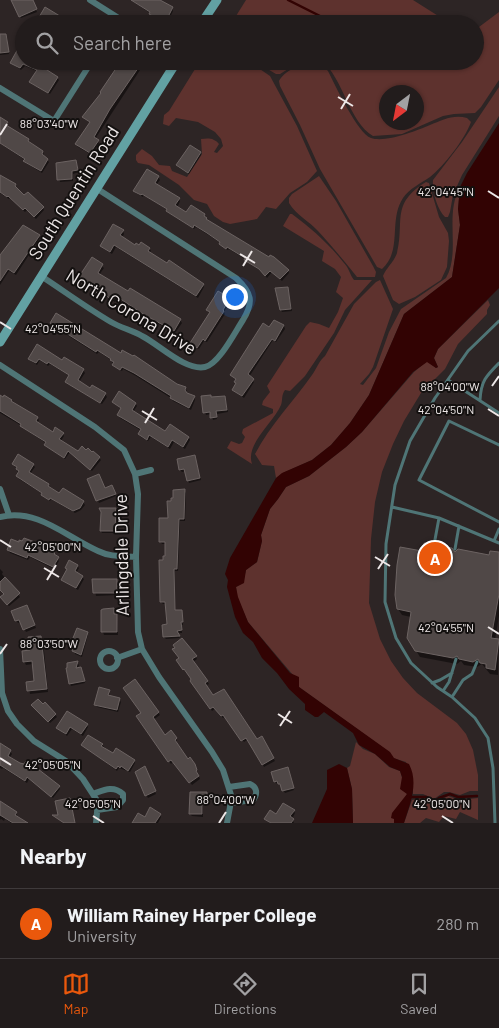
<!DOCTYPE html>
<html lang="en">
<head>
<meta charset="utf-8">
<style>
	body { margin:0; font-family:Barlow,sans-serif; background:#2a2525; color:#f1f3f6 }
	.compass { position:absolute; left:379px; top:85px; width:45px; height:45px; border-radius:50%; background:#221c1c; box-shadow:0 1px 4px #0004; rotate:212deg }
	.you { position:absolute; left:234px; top:296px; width:18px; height:18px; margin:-12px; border:4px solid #fff; border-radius:50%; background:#1a73e8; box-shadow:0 0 0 8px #1a73e833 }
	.badge { display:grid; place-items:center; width:32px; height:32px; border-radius:50%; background:#ea580c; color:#fff; font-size:16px; font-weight:700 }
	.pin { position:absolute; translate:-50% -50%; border:2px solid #fff; box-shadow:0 1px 5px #0006 }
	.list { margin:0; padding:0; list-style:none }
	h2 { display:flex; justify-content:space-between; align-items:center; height:65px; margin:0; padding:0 20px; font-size:21px }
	h2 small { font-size:16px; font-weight:400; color:#a2a1a3 }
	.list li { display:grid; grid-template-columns:32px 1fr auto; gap:15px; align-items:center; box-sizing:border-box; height:70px; padding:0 20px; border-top:1px solid #3f3a3b }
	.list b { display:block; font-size:19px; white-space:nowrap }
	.list p { margin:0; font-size:16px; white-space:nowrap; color:#a2a1a3 }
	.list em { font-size:16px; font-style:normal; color:#a2a1a3 }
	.icon { flex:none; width:28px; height:28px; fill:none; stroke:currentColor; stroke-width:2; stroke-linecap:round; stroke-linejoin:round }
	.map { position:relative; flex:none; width:499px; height:823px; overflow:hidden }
	.search { position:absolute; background:#221c1c; box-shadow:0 1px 4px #0004; left:15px; right:15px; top:15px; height:55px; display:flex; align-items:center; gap:12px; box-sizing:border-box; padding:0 18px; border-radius:28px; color:#a2a1a3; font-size:19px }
	.sheet { height:135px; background:#221c1c }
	nav { display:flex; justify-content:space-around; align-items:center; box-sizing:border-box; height:70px; border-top:1px solid #3f3a3b; background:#221c1c; font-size:14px; color:#a2a1a3 }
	nav a { display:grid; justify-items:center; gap:2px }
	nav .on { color:#ea580c }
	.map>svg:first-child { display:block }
	.green { fill:#5e322e; fill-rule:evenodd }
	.water { fill:#320303 }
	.shadow { fill:#0007 }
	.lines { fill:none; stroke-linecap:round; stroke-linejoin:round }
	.stream { stroke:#320303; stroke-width:2.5 }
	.building { fill:#504847; stroke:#6c6362 }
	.service { stroke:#4f7576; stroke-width:3 }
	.minor { stroke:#4f7576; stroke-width:6 }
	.secondary { stroke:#62a1a3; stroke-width:9 }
	.ticks { fill:none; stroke:#ede7e7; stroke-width:2 }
	.labels { text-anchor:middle; stroke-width:4; stroke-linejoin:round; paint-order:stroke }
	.street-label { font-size:18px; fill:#ede7e7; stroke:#13100f }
	.ticks-label { font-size:12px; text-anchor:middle; fill:#ede7e7; stroke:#13100f; stroke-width:4; stroke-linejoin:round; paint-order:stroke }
</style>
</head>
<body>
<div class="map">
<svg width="499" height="823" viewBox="0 0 499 823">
	<rect width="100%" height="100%" fill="#2d2525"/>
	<!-- green -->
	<path class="green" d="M246 0H413L451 24H231Z
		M499 12V80L481 107 475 113 454 114 443 116 402 134 373 136C349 122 343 78 322 61H475V30ZM386 92H416V122H386Z
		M200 61H248L270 76 297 126 317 171 307 182 290 193 276 209 266 207 257 219 230 224 223 222 214 216 207 204 194 200 179 185 149 165 138 163 136 160V155L142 149 152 156 159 165 170 166 172 171 187 177 202 154 201 139C209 138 214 138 219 144L214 152 217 153 223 146 221 139 215 132 198 122 176 118 169 126 163 124 164 115 169 111Z
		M254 61H301L280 74H276Z
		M312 62 323 66 328 71C335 85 358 134 371 138 385 143 416 131 430 125 442 120 454 114 467 118L471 122C465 139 444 166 430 177 420 184 410 188 403 198 388 221 403 250 382 269L377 267 320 169 300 125 280 86 279 81C284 71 301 64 312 62Z
		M499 87V116L462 175 453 195 450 212 448 217H445C437 209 432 191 433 180L462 142Z
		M319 176 336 201 373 266 376 272 375 277H357C344 261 332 246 318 231 309 221 296 215 289 203V198L292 194Z
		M426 182 429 183 439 217 448 233 449 241 447 267 441 280 415 297 399 304 393 300 383 276C386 268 394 262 397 253 405 221 390 204 426 182Z
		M460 187 458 209 460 225 452 277 404 314 369 395 350 423 331 445 312 460 283 473 276 478 274 466 262 465 255 454C270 425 293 402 312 375 317 368 319 361 325 356L354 304 376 282 380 280 393 309 373 367 369 374 360 384 363 385 376 368 389 332 401 309 446 278C461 252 444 215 460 187Z
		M290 214H292C311 228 329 244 344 263 349 268 350 275 354 280H372L345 310 334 333 305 376 290 391 285 390C281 396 283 399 281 405 274 422 245 444 252 464L227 448 231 441 239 444 242 443 245 437 242 433 243 429 273 413V409L262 405 263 401 270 392 267 386 306 326 310 322 319 324 329 328 338 312 343 298 336 292 341 277 335 269 322 261 324 251 283 226Z
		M488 300 490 305 487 310V314L458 344 445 369 421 393 404 421 393 444 382 472 375 502 371 539 369 603 380 639 391 661 403 678 417 693 457 723 466 734 473 750 478 775V791H470L460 795 449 792H444L434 799 423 794H413V788L406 762 393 758 389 752 299 687 298 682 293 675 248 622 237 597 236 587 243 583 246 570 257 562 262 541 261 535 270 509 278 499 286 487 309 476 346 447 362 432 414 372 427 361 436 368 438 367 434 358 438 349Z
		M356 742 363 749 375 754 389 767 400 771 407 794 394 823H353L352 789 347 768 350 766Z
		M448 796 460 800 478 798V820L460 812 456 819 444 816 439 822 426 818 420 823H404L412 800 425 798 434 804Z"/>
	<!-- water -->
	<path class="water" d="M499 123V288L438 349 434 358 438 367 436 368 427 362 413 372 362 432 346 447 309 476 286 487 278 499 270 509 261 535 262 541 257 562 246 570 244 583 236 587 238 597 248 622 290 673 299 677V687L390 752 394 758 409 764C419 783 410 804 404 823H394V819L391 818 392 813 407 794 400 789 402 777 400 771 390 767 375 754 359 745 353 733 324 712 318 717H315L305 710V704L289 689 277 673 262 658 253 642 243 633 235 617 227 587 228 580 225 574 230 558 276 478 282 473 312 460 331 445 350 423 369 395 404 314 452 277 460 225 458 209 460 187 467 173Z
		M339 764 347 768 352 789 353 823H312L327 789V770Z"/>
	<!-- shadow -->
	<path class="shadow" d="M13 0H32L37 12 21 18Z
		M131 0H158L172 8 173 11 170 17 173 21 171 24H166Z
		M72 19 79 24H38L69 23Z
		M0 35H6L7 37 9 54 0 55Z
		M24 61H38L36 64 57 78 59 80 50 94 32 84 30 82 37 71 25 66 21 70 11 63Z
		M143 62 144 64 95 139 99 143 92 155 78 147 77 144 91 123 84 118Z
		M0 119 7 123V127L28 140 42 152 44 154 43 156 49 162 42 173 26 163 25 160 4 146 0 141Z
		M200 153 201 155 189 174 178 167 177 165Z
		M57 164H77L79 172 73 174V181L60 182Z
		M0 176 15 185 24 197 43 208 44 210 36 219 27 210 25 212 10 198 9 199 0 193Z
		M158 177 160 180 156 185 179 199 180 201 177 208 187 214 204 215 208 222 288 270 289 273 282 281 272 272 267 278 262 271 247 262 245 259 229 249 228 250 222 246 221 243 196 227 194 229 169 213 168 210 144 195 143 197 136 193 135 191Z
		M123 231 124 234 122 238 135 247 149 248 151 251 149 253 203 285 204 287 198 298 116 247 112 254 103 248 102 246Z
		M39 236 40 238 16 275 9 271 0 285V257Z
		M92 259 104 268 99 275 128 293 130 289 180 320 182 323 175 333 146 317 118 298 115 302 103 295 102 297 97 294 96 290 81 281 80 278Z
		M288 288 292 311 282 312 281 310Z
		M229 299 230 302 224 312 225 314 207 342 204 341 199 349 193 346 192 343 210 314 207 310Z
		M274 322 284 326 285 329 276 342 273 340 249 377 254 382 244 398 233 390 237 384V380L231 375Z
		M52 323 121 354 185 388 187 391 185 393 194 397 195 400 191 410 173 401 171 398 136 376 123 369 122 371 115 367 111 360 99 352 97 354 53 326Z
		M38 345 63 361 83 370 85 373 79 382 91 389 105 394 107 397 102 404 68 384 66 382 70 376 50 364 48 366 40 360 37 365 31 361 29 359Z
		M0 396 11 401 37 418 39 420 37 423 53 433H63L64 436 61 441 78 453 99 458 101 460 92 471 70 452 65 459 47 447 46 443 23 428 22 426 0 413Z
		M225 397 228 412 217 414V419L213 420 211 414 206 415 205 412 211 398Z
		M114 402 135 403 137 406 133 412 166 433 189 438 190 440 185 449 174 442 170 449 151 437 148 441 141 437 139 434 142 431 120 418 119 415 122 410Z
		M194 457 201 480 189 483 186 471 182 472 180 470 178 460Z
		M13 464 33 465 35 467 30 474 48 485 60 495 83 502 85 505 81 510 75 513 51 499 50 501 44 497 43 494 19 479 17 469Z
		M89 480 104 489H113L116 496 99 503Z
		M184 491 186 493 185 521H180L178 571H175V611H181L183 625H182V633H177L180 638 166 639 164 637 168 625 166 604H163L161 602 165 561 166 557V544H162L160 541 169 519 172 502Z
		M100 509H115L116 512 115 533H102L101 531Z
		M23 542 50 549 59 561 54 569 30 557 28 560 10 553 8 550Z
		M434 550 455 554 490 556 499 555V616L495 640H499L498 675 490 674 482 664 477 667 464 665 461 661 457 664 420 657 408 637 411 617 402 615 398 609 423 552Z
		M77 566 79 568 76 573 84 579 78 590 63 580Z
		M0 569 3 572 2 574 20 597 9 606 3 600 5 595 0 589Z
		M93 580H117L118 595 96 596Z
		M28 609 36 628 26 632 21 622 18 623 12 612Z
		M113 610 114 615 117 618 118 635H104L103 632 102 611Z
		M87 633 88 635 82 657 75 654 72 643Z
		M41 637 43 640 48 692 30 694 28 683 35 682 33 664 26 665 24 661Z
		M196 657 197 659 193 662 209 684 205 686 213 697 257 741 261 738 275 761 264 767 248 739 244 742 225 717 223 718 215 709 212 711 193 683V680L179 663Z
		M77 663 79 665 77 669 81 671 85 683 71 686 70 683Z
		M134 681 160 715 153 720 165 736 171 732 177 741 175 743 187 760 194 765 200 779 192 785 174 761 171 764 139 719 142 714Z
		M109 691 110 697 119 699 121 702 118 712 97 707 96 704Z
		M45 703 57 717 50 723 34 707 42 706Z
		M87 725 88 727 83 736 72 729 67 736 58 728Z
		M83 745H102L113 755 134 761 135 763 130 772 119 768 117 771Z
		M0 750 10 751 12 754 9 758 59 787 60 789 53 798 29 779 27 783 3 768 2 769 0 768Z
		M146 770 156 794 148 798 142 787Z
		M289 771 294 790 285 793 279 783 277 784 275 781Z
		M206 794 208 805H203V817L192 816 190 814Z
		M0 803 16 813 17 815 16 817 25 823H11L5 819 4 821 1 819 0 820Z
		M294 811 295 813 292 819 294 823H270L266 819Z
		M160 815 161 817 158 823H133Z"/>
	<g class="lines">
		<!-- stream -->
		<path class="stream" d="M288 0 322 17 343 24
			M452 61 466 66
			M411 797H426L435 801 439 798 450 794 458 797 477 796"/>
	</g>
	<!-- building -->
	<path class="building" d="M11 0H33L37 9 19 17Z
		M131 0H160L173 7 169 15 172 18 167 24 149 14 150 12Z
		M45 7 73 24H35Z
		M0 34H6L9 52 0 53Z
		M24 38V61H33L58 77 48 93 29 82 37 70 23 64 20 68 10 63Z
		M121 61H143L110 109 94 137 99 140 90 153 75 144 90 122 82 117 101 93 100 92Z
		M0 117 8 122 6 125 29 139 28 141 43 151 42 154 48 159 41 171 23 161 25 159 0 143Z
		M190 145 201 152 188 173 176 165Z
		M76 160 78 170 72 171V179L57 180 56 163Z
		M147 169 159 176 155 183 180 198 175 205 186 212 191 205 205 214 204 216 207 218 206 219 269 257 270 255 274 257 289 270 280 279 270 271 265 276 259 269 244 260 245 258 227 247 226 249 219 244 220 242 207 233 194 225 193 228 166 211 167 209 142 194 141 195 133 191Z
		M0 175 16 184 15 186 24 195 28 192 44 207 34 217 25 208 23 210 8 196 7 197 0 192Z
		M113 224 124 230 120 235 135 245 136 243 139 245 141 242 150 248 148 251 167 263 169 260 204 284 196 296 114 245 110 252 100 246Z
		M23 225 40 235 14 273 8 269 0 281V255Z
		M92 257 103 264 98 273 128 291 130 288 181 319 174 331 143 314 116 296 113 300 101 293 100 295 94 291 95 289 78 278Z
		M288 287 291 309 280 310 275 288Z
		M218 291 230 298 223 310 224 311 205 341 203 339 197 348 190 343 210 312 206 310Z
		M56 313 121 353 122 350 133 356 134 355 177 384 186 387 185 390 187 393 195 396 189 408 170 398 171 396 134 373 122 367 120 370 112 365 114 362 110 360 111 359 97 350 96 352 50 323Z
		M274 320 284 325 275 341 272 339 248 374 254 379 242 396 232 390 236 383 234 382 236 379 230 375 263 323 269 327Z
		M37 344 62 360 64 357 84 369 78 380 90 388 92 385 106 393 100 403 65 382 69 375 48 362 47 364 39 359 36 363 28 359Z
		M119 391 136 403 132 410 165 431 170 424 189 437 183 447 172 440 168 447 149 435 147 440 138 434 141 429 117 415 121 408 112 402Z
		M0 395 3 397 4 395 12 400 11 401 38 417 36 421 53 432 55 427 64 433 59 439 78 451 82 446 86 450 88 448 92 452 93 451 100 457 90 470 68 451 64 458 44 445 46 442 20 426 21 424 0 411Z
		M211 395V397L225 396 227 410 216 411 217 417 210 418V412L203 413 201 396Z
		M18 454 34 464 29 472 49 484 48 486 59 493 63 488 84 501 80 508 73 511 50 498 49 500 41 495 42 493 16 476 19 471 16 469 17 467 12 464Z
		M195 455 200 478 187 481 184 469 179 470 177 459Z
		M99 474 105 488 112 485 116 494 96 501 87 479Z
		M185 489 184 519H179L177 569H174L175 610H182L183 622H181L182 630 177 631 180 636 163 637 162 625 167 624 165 602H160L159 560H163V556H165V542H159V518H168L167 501H171V498H173V490Z
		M99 508H116L115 531H100L101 512Z
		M24 538 43 545V544L51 548 50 550 55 553 54 554 59 557 53 567 28 555 27 558 7 550 11 539 19 542V540L22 541Z
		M424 543 431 544 434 548 437 546 452 548 455 552 458 549 489 555 490 551 499 552V594L491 638 499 639 495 670 486 668V664L480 663 478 659 473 662 459 659 457 656 453 658 415 651 407 638 411 612 397 609 395 595 397 565 400 547 422 551Z
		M69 560 78 565 75 571 83 576 76 588 61 580 67 569 65 568Z
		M5 577 20 593 7 605 0 597 4 594 0 590V582Z
		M92 579H117V593H93Z
		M27 605 35 625 23 630 19 620 15 621 11 611Z
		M114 608V614H117V632H101V610L103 609Z
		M77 628 88 632 81 655 72 651 74 645 71 643Z
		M41 636 47 689 27 691 26 682 34 681 32 661 23 662 22 651 30 650 28 637Z
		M182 638 197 656 192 659 208 681 205 683 213 695 224 689 257 739 262 736 274 758 262 765 246 738 241 741 223 715 221 716 213 707 210 709 190 681 191 679 184 669 183 670 176 660 179 658 172 649 175 648 173 645Z
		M78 661 76 668 81 667 85 681 69 684 66 668H67V663Z
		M135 679 159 712 153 717 165 735 171 730 177 738 175 740 188 759 190 757 195 764 197 770 196 771 199 776 189 783 171 760 168 762 136 716 141 713 123 688Z
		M99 687 110 690 108 695 120 698 117 710 94 705Z
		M38 699 43 704 45 702 56 714 48 722 31 705Z
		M67 711 88 724 81 734 70 727 66 734 56 728Z
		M88 735 103 744 101 746 113 753 116 748 135 760 128 771 121 766 120 768 118 766 116 769 81 745Z
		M0 743 11 750 8 756 20 763 24 764 26 761 38 769 60 786 51 797 27 777 25 781 0 765Z
		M145 766 156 791 145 796 135 772Z
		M288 767 294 788 282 791 280 784H278L277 781 274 782 271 772Z
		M190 792H207V803H202V814H189Z
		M70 798 75 823H64L52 815H58L55 801Z
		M0 801 17 812 15 815 28 823H13L0 815Z
		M283 803 295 810 290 816 294 819 291 823H271L264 819 270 810 276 814Z
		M150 807 161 814 155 823H132L138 813 145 817Z"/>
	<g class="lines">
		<!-- service -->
		<path class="service" d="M448 380 499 413
			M480 400C481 381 486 376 499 363
			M499 445 449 421 419 480 499 522
			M392 507 439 518 499 543
			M494 541 499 529
			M434 545 439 518
			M455 549 459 526
			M432 683 440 680 452 673
			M443 691 449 682 456 659
			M452 697 463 680 472 674 477 662
			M495 823 493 768 488 738 475 718 452 697 437 687 411 663 396 638 385 602 386 544 395 485 410 441 435 398 468 351 499 321"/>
		<!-- minor -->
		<path class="minor" d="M90 0 128 24
			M0 88 54 121 92 61
			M41 276C64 291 87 308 111 322 121 328 132 330 142 336 160 345 185 371 205 367 219 364 235 332 243 320 254 302 252 293 236 278L96 188
			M0 365 95 427 124 450 135 474 138 494 136 557 138 632 142 649 159 677 212 752 223 770 231 795 230 807 227 823
			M135 474 151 470
			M0 489 9 515
			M0 517C38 508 66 537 98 551 110 557 123 556 136 557
			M0 649 2 693 8 711 17 724 34 741 66 761 83 779 98 802 96 823
			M100 660a9 9 0 1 1 18 0a9 9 0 1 1-18 0Z
			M117 658 142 649
			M229 787 250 784C257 787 258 794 253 800L230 803
			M93 794C104 790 113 785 123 794V800L117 807 97 810"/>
		<!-- secondary -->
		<path class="secondary" d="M201 24 217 0
			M0 342 177 61"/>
	</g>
	<!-- ticks -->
	<path class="ticks" d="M338 97 353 106M341 109 350 94M0 135 7 124M488 191 499 198M240 254 255 263M243 266 252 251M0 322 11 329M492 386 499 376M488 409 499 416M142 411 157 420M145 423 154 408M0 540 11 547M375 557 390 566M44 568 59 577M378 569 388 554M47 580 56 565M488 627 499 634M0 654 7 644M278 714 292 723M280 726 290 711M0 758 11 765M93 816 104 823M442 816 453 823M219 823 226 812"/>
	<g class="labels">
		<!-- street labels -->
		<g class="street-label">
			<text transform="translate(74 193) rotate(-58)" y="6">South Quentin Road</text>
			<text transform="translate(131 312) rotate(31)" y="6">North Corona Drive</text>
			<text transform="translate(122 555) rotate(-91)" y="6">Arlingdale Drive</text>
		</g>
	</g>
	<g class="ticks-label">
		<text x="49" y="128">88°03'40"W</text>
		<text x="446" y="196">42°04'45"N</text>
		<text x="53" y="333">42°04'55"N</text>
		<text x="450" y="391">88°04'00"W</text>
		<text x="446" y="414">42°04'50"N</text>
		<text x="53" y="551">42°05'00"N</text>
		<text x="446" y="632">42°04'55"N</text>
		<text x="49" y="648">88°03'50"W</text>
		<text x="53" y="769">42°05'05"N</text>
		<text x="226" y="804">88°04'00"W</text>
		<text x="93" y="808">42°05'05"N</text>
		<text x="442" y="808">42°05'00"N</text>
	</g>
</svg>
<svg class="compass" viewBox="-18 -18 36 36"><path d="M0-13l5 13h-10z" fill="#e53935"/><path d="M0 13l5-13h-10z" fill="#a2a1a3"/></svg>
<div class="you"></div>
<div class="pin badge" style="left:435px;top:558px">A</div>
<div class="search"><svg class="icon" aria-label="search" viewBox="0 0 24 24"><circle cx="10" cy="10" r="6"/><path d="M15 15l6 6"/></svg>Search here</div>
</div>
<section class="sheet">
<h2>Nearby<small></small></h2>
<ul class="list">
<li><span class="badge">A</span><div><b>William Rainey Harper College</b><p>University</p></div><em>280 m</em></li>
</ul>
</section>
<nav>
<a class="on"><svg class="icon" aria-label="map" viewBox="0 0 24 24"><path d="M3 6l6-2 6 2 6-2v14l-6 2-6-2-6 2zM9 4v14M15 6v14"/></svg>Map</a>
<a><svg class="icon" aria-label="directions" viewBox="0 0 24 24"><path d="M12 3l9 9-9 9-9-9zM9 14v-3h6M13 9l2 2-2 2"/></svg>Directions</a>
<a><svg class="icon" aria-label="saved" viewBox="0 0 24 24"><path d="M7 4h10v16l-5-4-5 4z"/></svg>Saved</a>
</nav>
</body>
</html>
